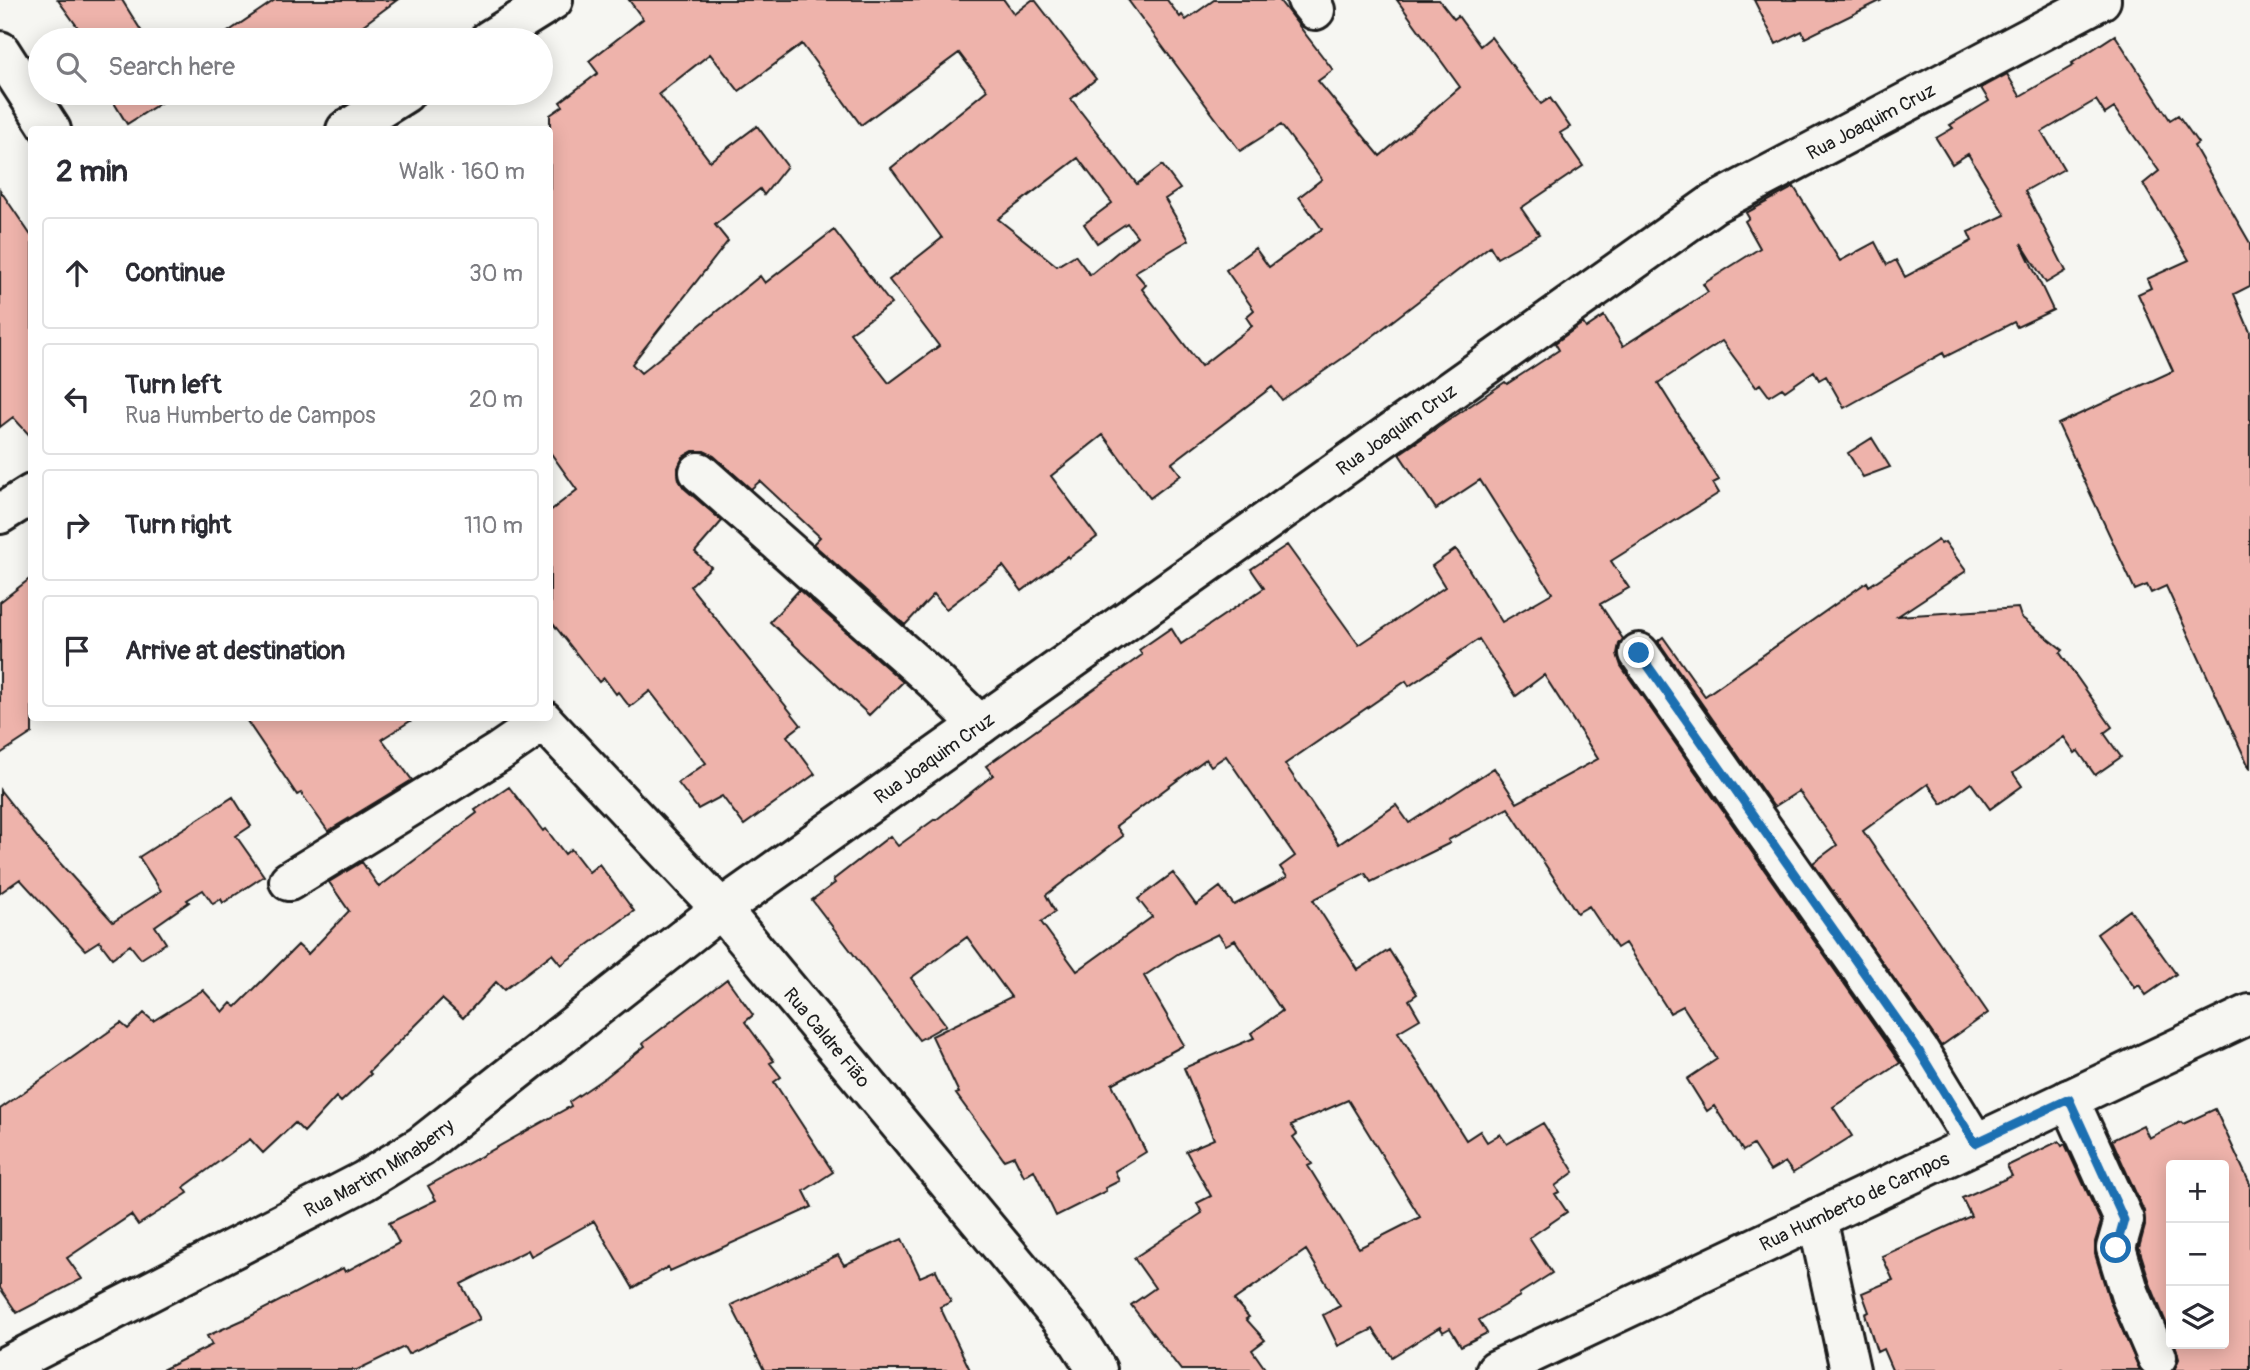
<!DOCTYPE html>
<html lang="en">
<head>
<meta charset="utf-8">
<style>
	body { margin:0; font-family:Pangolin,sans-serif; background:#f7f7f7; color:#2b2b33 }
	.controls { position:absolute; right:21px; bottom:21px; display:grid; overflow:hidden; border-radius:7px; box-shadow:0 4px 18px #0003 }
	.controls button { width:63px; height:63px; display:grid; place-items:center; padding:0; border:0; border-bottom:2px solid #e1e1e2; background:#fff; color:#2b2b33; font:35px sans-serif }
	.stop { position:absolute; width:21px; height:21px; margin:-16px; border:5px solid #1f6fb2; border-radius:50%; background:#fff }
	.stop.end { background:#1f6fb2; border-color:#fff; box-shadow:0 2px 7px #0008 }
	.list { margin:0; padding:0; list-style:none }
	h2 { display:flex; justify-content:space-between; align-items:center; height:91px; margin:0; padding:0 28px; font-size:30px }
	h2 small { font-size:23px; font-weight:400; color:#7c7c81 }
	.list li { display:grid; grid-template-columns:46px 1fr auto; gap:21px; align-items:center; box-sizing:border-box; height:112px; margin:0 14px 14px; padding:0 14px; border:2px solid #e1e1e2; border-radius:7px }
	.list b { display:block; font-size:26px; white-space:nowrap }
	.list p { margin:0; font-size:23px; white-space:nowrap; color:#7c7c81 }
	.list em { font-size:23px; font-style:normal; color:#7c7c81 }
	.icon { flex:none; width:38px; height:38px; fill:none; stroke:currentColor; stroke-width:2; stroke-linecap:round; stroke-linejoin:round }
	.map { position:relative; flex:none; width:2250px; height:1370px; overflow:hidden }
	.search { position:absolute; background:#fff; box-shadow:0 4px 18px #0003; left:28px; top:28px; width:525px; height:77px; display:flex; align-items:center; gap:18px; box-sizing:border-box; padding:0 24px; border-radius:38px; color:#7c7c81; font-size:26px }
	.panel { position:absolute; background:#fff; box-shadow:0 4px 18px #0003; left:28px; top:126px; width:525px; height:595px; border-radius:7px }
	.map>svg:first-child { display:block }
	.building { fill:#eeb3ab; stroke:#1c1c1c; stroke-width:2; fill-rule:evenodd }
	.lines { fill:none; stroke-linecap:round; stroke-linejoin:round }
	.minor-casing { stroke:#1c1c1c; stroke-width:44 }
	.minor { stroke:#f6f6f2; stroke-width:38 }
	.route { stroke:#1f6fb2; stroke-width:9 }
	.labels { text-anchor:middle; stroke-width:6; stroke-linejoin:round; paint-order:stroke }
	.street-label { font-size:19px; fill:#1c1c1c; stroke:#f6f6f2 }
</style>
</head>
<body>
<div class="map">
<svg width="2250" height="1370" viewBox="0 0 2250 1370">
	<rect width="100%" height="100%" fill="#f6f6f2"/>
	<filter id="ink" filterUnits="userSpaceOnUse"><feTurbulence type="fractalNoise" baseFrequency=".0143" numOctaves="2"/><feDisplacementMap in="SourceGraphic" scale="14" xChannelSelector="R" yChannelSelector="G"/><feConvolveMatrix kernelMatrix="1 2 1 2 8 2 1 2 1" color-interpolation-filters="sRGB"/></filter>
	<g filter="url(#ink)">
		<!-- building -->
		<path class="building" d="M58 0H122L147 40H87Z
			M275 0H397L343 40H216Z
			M629 0H1004L1014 14 1032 0H1035L1096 79 1071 99 1137 184 1162 165 1180 189 1165 199 1189 240 1135 272 1146 285 1142 289 1201 366 1252 326 1246 317 1254 310 1226 270 1255 248 1269 267 1322 229 1299 197 1322 179 1281 125 1240 151 1128 0H1167L1180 17 1182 15 1186 20 1214 0H1279L1333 70 1318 81 1380 156 1460 87 1397 0H1439L1454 19 1458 16 1480 46 1491 37 1541 104 1550 98 1570 127 1560 133 1583 166 1521 208 1539 234 1497 258 1490 246 1356 349 1282 400 1272 387 1172 463 1181 475 1150 498 1103 435 1051 476 1097 537 1069 558 1068 556 1022 591 1003 566 946 609 934 594 905 625 813 544 820 537 760 481 751 489 714 456 704 451H693L683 457 678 468 679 480 684 488 722 521 695 552 711 567 690 586 801 725 787 736 815 774 744 825 722 796 698 809 678 783 706 763 650 691 630 707 618 692 616 694 604 678 599 682 550 620V511L577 490 550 452V115L563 106 560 102 598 73 589 61 643 19ZM802 44 861 125 959 53 987 90 891 168 942 238 889 280 939 346 889 383 850 333 891 304 834 230 765 283 760 276 641 373 632 364 728 241 715 225 760 189 764 195 787 166 757 126 710 161 659 94 710 54 739 91ZM1078 158 1112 203 1084 224 1097 243 1127 223 1137 236 1090 275 1075 255 1057 266 998 219Z
			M1754 0H1882L1805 38 1802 31 1776 44Z
			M2115 35 2170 120 2178 115 2198 143 2194 146 2250 243V286L2234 294 2250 332V769L2166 586 2151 593 2147 585 2135 590 2058 424 2173 371 2138 294 2151 288 2147 279 2189 260 2143 184 2159 171 2114 108 2105 114 2096 100 2042 132 2064 169 2025 191 2066 271 2046 283 2021 243 2053 310 2017 327 2014 322 1945 357 1943 353 1844 408 1826 376 1819 380 1814 371 1785 391 1782 388 1769 396 1760 384 1756 387 1722 341 1658 383 1719 480 1713 483 1719 493 1611 561 1629 588 1600 604 1623 639 1619 644 1617 654 1621 666 1900 1063 1833 1107 1852 1136 1793 1173 1785 1162 1770 1171 1753 1145 1743 1151 1714 1106 1707 1111 1687 1079 1717 1059 1683 1006 1670 1013 1625 943 1617 948 1589 906 1577 913 1508 808 1448 840 1450 843 1371 882 1365 873 1313 900 1358 970 1389 950 1417 994 1409 1000 1420 1019 1398 1032 1466 1140 1480 1131 1487 1142 1500 1134 1507 1144 1543 1123 1574 1172 1555 1186 1559 1192 1555 1194 1567 1212 1529 1238 1552 1273 1519 1294 1520 1296 1479 1320 1487 1333 1461 1346 1450 1328 1443 1332 1440 1327 1392 1357 1373 1329 1338 1346 1323 1315 1340 1306 1306 1250 1234 1300 1249 1317 1246 1319 1265 1340 1252 1350 1266 1370H1181L1131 1305 1155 1288 1134 1258 1202 1213 1197 1203 1211 1196 1186 1151 1214 1139 1184 1068 1254 1038 1251 1033 1282 1011 1235 940 1226 945 1218 934 1179 953 1144 976 1184 1045 1112 1084 1146 1152 1115 1171 1119 1181 1105 1188 1106 1191 1056 1216 1034 1170 1024 1176 1014 1156 1004 1160 956 1094 959 1093 932 1036 1011 997 967 937 911 978 946 1025 919 1040 812 900 835 883 833 880 890 836 898 846 935 819 936 820 993 775 986 766 1142 655 1139 650 1171 628 1181 644 1264 588 1251 569 1287 545 1359 645 1445 587 1432 566 1456 549 1502 622 1552 593 1480 480 1436 509 1399 454 1505 382 1507 384 1559 350 1555 343 1583 323 1586 328 1604 316 1623 346 1708 292 1703 284 1760 248 1745 221 1749 218 1746 213 1794 187 1840 261 1875 242 1887 265 1896 260 1905 277 1972 241 1968 232 2005 215 1968 154 1952 164 1936 138 1953 128 1950 125 1989 101 1981 88 2007 74 2020 96 2074 65 2072 63ZM1479 639 1516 696 1544 675 1598 759 1517 803 1494 768 1409 823 1396 805 1339 844 1285 764 1406 681 1409 686ZM1226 756 1295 856 1280 867 1287 877 1234 905 1220 887 1196 905 1173 873 1138 899 1152 917 1077 971 1041 922 1055 912 1046 895 1123 836 1116 826 1206 759 1211 766ZM1348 1100 1420 1217 1359 1248 1308 1166 1312 1164 1293 1137 1297 1134 1291 1125Z
			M108 93H176L127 124Z
			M0 190 32 237V438L13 417 0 427Z
			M1872 438 1890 467 1863 477 1848 453Z
			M1938 540 1941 544 1945 542 1966 571 1898 616 2018 608 2021 617 2063 650 2060 653 2112 727 2104 733 2121 757 2095 775 2078 751 2075 753 2064 737 2013 773 2022 786 1990 809 1971 783 1942 804 1928 784 1863 831 1988 1013 1941 1046 1813 863 1837 845 1799 791 1774 807 1658 641 1663 637 1705 696 1867 582 1869 586Z
			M32 577V733L0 754V602Z
			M799 590 903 682 869 715 770 622Z
			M245 718H415L382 739 412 780 328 831 301 793 297 795Z
			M509 787 543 831 546 829 565 854 571 849 589 872 599 864 634 911 561 965 552 954 504 990 496 982 463 1018 442 999 369 1072 371 1074 341 1102 336 1097 304 1132 295 1123 263 1153 250 1139 184 1187 188 1193 138 1225 131 1215 67 1258 82 1279 17 1313 0 1288V1109L121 1023 128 1029 144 1013 153 1021 203 990 223 1012 231 1003 236 1007 298 945 308 954 349 911 329 882 362 862 379 887 477 813 475 810Z
			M0 790 41 842 113 922 161 891 139 857 233 797 251 826 236 836 264 876 223 903 221 899 213 904 203 890 187 900 189 902 155 926 166 943 141 959 130 945 112 958 99 941 85 950 20 879 0 893Z
			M2130 910 2176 974 2146 995 2139 985 2135 988 2097 934Z
			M727 979 753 1015 745 1022 774 1061 770 1063 781 1077 774 1082 833 1172 804 1191 812 1207 670 1271 668 1267 633 1288 594 1221 531 1256 528 1250 461 1284 480 1319 408 1354 404 1347 357 1370H162L212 1345 207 1336 245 1319 343 1268 345 1272 399 1243 389 1223 436 1200 428 1186 571 1106 569 1102 606 1077 645 1046 643 1043Z
			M2215 1109 2250 1184V1370H2174L2179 1359 2175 1344H2224V1165H2171V1335L2151 1286 2139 1248 2145 1226 2144 1211 2112 1140 2143 1125 2149 1138 2181 1122 2183 1124Z
			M2059 1141 2062 1146 2065 1144 2101 1222 2095 1242V1254L2110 1302 2140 1370H1892L1883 1349 1877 1352 1865 1314 1869 1312 1862 1293 1893 1280 1882 1256 1971 1216 1962 1198 2012 1176 2007 1166Z
			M902 1239 920 1277 936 1270 951 1302 940 1307 970 1370H764L731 1305 838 1255 844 1265Z"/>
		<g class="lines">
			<!-- minor casing -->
			<g class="minor-casing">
				<g id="minor">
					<path d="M1307 0 1315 10"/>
					<path d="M489 40 553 0"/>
					<path d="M0 51 51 130"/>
					<path d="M346 130 405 93"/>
					<path d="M699 472 936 682 980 725"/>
					<path d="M0 514 32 494"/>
					<path d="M1639 653 1919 1051 1975 1143"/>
					<path id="s1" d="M541 718 721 909 1074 1334 1097 1370"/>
					<path d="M289 881 499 752 544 721"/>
					<path d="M2069 1099 2124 1220 2116 1248 2130 1294 2157 1357"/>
					<path d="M1817 1218 1850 1370"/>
					<path id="s2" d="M0 1369 364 1181 421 1146 721 909 1713 204 2101 0"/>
					<path id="s3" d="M1496 1370 2250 1014"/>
				</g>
			</g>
			<!-- minor -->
			<use href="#minor" class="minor"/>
		</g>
	</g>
	<g class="lines" filter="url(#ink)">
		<!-- route -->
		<path class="route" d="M1639 653 1919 1051 1975 1143 2069 1099 2124 1220 2116 1248"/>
	</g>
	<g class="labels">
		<!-- street labels -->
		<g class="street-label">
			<text dy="7" stroke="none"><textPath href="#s2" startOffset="2254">Rua Joaquim Cruz</textPath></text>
			<text dy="7" stroke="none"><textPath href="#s2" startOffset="1687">Rua Joaquim Cruz</textPath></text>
			<text dy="7" stroke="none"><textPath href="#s2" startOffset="1120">Rua Joaquim Cruz</textPath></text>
			<text dy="7" stroke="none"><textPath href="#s1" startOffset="429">Rua Caldre Fião</textPath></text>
			<text dy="7" stroke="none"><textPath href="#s2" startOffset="429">Rua Martim Minaberry</textPath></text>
			<text dy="7" stroke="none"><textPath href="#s3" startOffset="396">Rua Humberto de Campos</textPath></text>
		</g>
	</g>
</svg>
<div class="controls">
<button>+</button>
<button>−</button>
<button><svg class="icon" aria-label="layers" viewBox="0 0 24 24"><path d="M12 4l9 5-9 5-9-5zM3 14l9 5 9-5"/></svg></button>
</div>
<div class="stop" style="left:2116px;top:1248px"></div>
<div class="stop end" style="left:1639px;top:653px"></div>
<div class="search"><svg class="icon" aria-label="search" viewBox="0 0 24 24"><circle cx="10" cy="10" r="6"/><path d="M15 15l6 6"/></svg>Search here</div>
<section class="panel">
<h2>2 min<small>Walk · 160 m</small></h2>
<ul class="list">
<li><svg class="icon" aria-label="ahead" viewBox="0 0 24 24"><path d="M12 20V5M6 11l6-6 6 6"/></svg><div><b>Continue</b></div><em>30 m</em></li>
<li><svg class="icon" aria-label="left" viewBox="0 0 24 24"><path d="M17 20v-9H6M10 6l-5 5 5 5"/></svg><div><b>Turn left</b><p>Rua Humberto de Campos</p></div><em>20 m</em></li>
<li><svg class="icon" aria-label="right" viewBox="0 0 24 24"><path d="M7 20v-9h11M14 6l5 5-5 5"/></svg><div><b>Turn right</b></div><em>110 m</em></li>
<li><svg class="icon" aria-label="arrive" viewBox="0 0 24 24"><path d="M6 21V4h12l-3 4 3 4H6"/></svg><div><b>Arrive at destination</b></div></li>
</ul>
</section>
</div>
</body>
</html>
